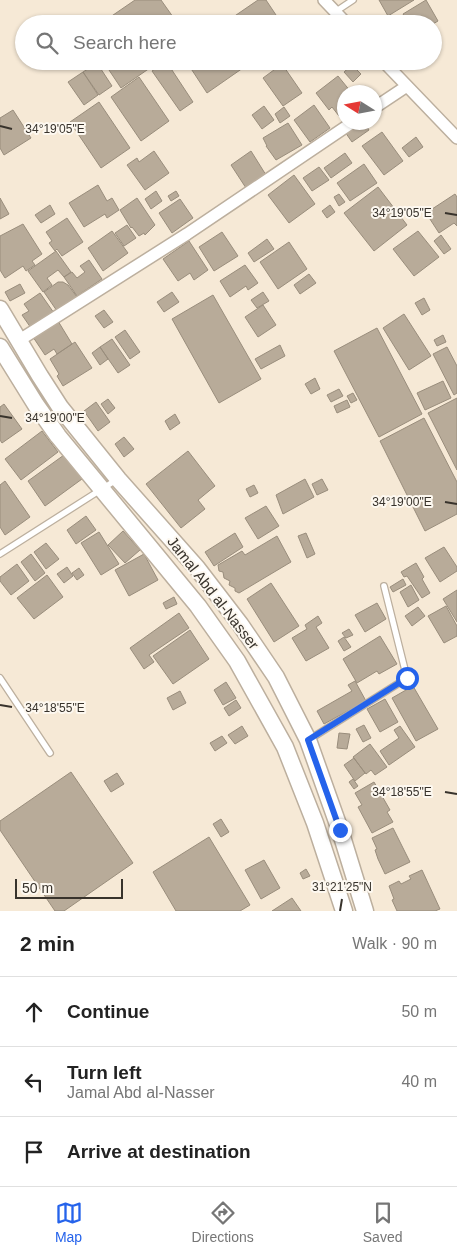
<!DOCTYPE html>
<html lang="en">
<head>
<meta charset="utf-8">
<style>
	body { margin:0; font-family:Helvetica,sans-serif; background:#f2f2f2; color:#222 }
	.compass { position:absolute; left:337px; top:85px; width:45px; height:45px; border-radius:50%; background:#fff; box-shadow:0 1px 4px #0004; rotate:281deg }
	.scale { position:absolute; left:15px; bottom:12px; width:108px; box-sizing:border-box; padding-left:5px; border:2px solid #38332c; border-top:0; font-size:14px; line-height:18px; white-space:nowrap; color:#38332c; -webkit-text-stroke:4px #fdf8f0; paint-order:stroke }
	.stop { position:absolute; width:15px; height:15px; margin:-11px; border:4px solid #2563eb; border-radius:50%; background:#fff }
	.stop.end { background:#2563eb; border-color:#fff; box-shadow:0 1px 5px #0008 }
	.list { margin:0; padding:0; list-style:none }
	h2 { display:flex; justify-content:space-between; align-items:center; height:65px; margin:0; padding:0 20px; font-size:21px }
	h2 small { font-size:16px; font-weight:400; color:#767676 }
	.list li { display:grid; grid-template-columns:32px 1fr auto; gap:15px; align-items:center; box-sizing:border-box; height:70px; padding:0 20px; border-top:1px solid #e0e0e0 }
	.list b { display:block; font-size:19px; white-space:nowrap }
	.list p { margin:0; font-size:16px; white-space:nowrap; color:#767676 }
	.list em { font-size:16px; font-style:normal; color:#767676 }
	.icon { flex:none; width:28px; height:28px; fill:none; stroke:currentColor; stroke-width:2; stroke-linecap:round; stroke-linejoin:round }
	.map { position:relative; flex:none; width:457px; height:911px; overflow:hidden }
	.search { position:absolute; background:#fff; box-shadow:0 1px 4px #0004; left:15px; right:15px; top:15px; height:55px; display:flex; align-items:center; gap:12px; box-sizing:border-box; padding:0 18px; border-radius:28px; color:#767676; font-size:19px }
	.sheet { height:275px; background:#fff }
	nav { display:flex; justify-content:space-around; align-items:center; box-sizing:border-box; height:70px; border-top:1px solid #e0e0e0; background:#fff; font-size:14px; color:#767676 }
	nav a { display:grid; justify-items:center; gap:2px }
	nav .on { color:#2563eb }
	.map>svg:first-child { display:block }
	.building { fill:#b8ab99; stroke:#998d7c }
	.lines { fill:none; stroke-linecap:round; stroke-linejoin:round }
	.lane-casing { stroke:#bcaf9e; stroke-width:8 }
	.street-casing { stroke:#bcaf9e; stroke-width:14 }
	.secondary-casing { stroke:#bcaf9e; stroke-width:19 }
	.lane { stroke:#fff; stroke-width:5.5 }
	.street { stroke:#fff; stroke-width:11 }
	.secondary { stroke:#fff; stroke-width:16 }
	.route { stroke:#2563eb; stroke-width:6 }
	.ticks { fill:none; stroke:#38332c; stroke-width:2 }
	.labels { text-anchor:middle; stroke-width:4; stroke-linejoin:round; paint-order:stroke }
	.street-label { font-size:15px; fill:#38332c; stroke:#fdf8f0 }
	.ticks-label { font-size:12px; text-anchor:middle; fill:#38332c; stroke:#fdf8f0; stroke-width:4; stroke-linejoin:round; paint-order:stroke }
</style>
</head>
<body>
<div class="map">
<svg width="457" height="911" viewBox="0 0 457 911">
	<rect width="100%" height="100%" fill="#f6e9d6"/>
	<!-- building -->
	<path class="building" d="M135 0H161L178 24H100Z
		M258 0H266L282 24H223Z
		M379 0H414L388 16Z
		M426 0 438 21 433 24H409L403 14Z
		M103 61H160L121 88Z
		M166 61 193 102 180 111 152 71Z
		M186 61H253L207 93Z
		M97 63 112 86 99 95 83 72Z
		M282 64 302 93 283 106 263 78Z
		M352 65 361 74 353 82 344 72Z
		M83 72 98 95 84 105 68 82Z
		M338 76 351 92H344V111L339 116 332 107 329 110 316 93Z
		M139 77 169 121 141 141 111 97Z
		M99 102 130 148 101 168 70 122Z
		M314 105 330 128 310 142 294 120Z
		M264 106 274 120 262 129 252 115Z
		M284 107 290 116 280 123 275 114Z
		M13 110 31 138 4 155 0 148V118Z
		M359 122H364L369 130 352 142 345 132Z
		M288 123 302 145 276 160 266 146H267L263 138Z
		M382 132 403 161 384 175 362 146Z
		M416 137 423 147 409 157 402 148Z
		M154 151 169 173 145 190 127 165 137 158 139 162Z
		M251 151 266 175 246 188 231 165Z
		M345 153 352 163 331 178 324 168Z
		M364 164 377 183 350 201 337 183Z
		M319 167 329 180 312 191 303 178Z
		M294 175 315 204 289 223 268 195Z
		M98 185 107 201 112 198 119 210 107 218 105 214 84 227 69 203Z
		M378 187 407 225 374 251 344 213Z
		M156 191 162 201 151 209 145 199Z
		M176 191 179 196 171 201 168 196Z
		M339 194 345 202 339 206 334 197Z
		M455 194 457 197V226L454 223 439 233 426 213Z
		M0 198 9 214 0 219Z
		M137 198 155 225 145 235 144 233 139 236 132 227 131 228 120 210Z
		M180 199 193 218 172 233 159 213Z
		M50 205 55 214 41 223 35 215Z
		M330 205 335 212 327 218 322 211Z
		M67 218 83 242 62 256 57 249 55 251 49 243 52 241 46 232Z
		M23 224 42 254 32 261 35 265 26 271 23 266 5 278 0 270V236Z
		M127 225 136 238 124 246 115 233Z
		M112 231 128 253 103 271 88 248Z
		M418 231 439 257 414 276 393 249Z
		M222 232 238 256 214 271 199 247Z
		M441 235 451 249 444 254 434 241Z
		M267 239 274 249 254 262 248 253Z
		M189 241 208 270 194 280 190 273 178 281 163 259Z
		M289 242 307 269 278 289 260 262Z
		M56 251 71 272 64 277 58 270 47 278 52 285 43 292 28 271Z
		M89 260 102 279 77 296 64 277 72 272 77 278 85 272 80 266Z
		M245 265 258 283 248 290 246 286 230 297 220 281Z
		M309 274 316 283 300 294 294 285Z
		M58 282H63L68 285 77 297 57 311 44 292Z
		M20 284 25 293 10 301 5 292Z
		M172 292 179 302 164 312 157 302Z
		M263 292 269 301 257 308 251 300Z
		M40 293 54 313 31 328 22 315 29 311 24 304Z
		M213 295 261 379 219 403 172 319Z
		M424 298 430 310 422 315 415 303Z
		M263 305 276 325 258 337 245 317Z
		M104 310 113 322 104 328 95 316Z
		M404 314 431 356 409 370 383 328Z
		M58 321 72 344 57 354 54 349 45 355 33 337Z
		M377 328 422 414 379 437 334 351Z
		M125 330 140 352 130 359 115 337Z
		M443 335 446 342 437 346 434 340Z
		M112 339 130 365 118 373 100 347Z
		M75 342 92 368 63 386 57 376 59 374 50 359Z
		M280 345 285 356 261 369 255 359Z
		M100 347 108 359 100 365 92 353Z
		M447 347 457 366V393L454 395 433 354Z
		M315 378 320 389 311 394 305 384Z
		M443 381 451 398 425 410 417 393Z
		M339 389 343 396 331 402 327 395Z
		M353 393 357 400 351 403 347 396Z
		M457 398V470L428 413Z
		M108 399 115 408 108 414 101 404Z
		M347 400 350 407 337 413 334 406Z
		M96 402 110 422 98 431 84 411Z
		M4 404 22 429 2 443 0 440V407Z
		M175 414 180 423 170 430 165 421Z
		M424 418 457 482V514L425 531 380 441Z
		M42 431 58 452 21 480 5 459Z
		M124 437 134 449 124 457 115 444Z
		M188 451 215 486 198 500 205 509 181 528 146 484Z
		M64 455 82 479 45 506 28 481Z
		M305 479 314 497 283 514 276 495Z
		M322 479 328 490 317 495 312 484Z
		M5 481 30 517 5 535 0 527V485Z
		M254 485 258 493 250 497 246 489Z
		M266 506 279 526 258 539 245 518Z
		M86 516 96 530 76 544 67 530Z
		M123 531 140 550 125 563 108 545Z
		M99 532 119 564 101 575 81 543Z
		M235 533 243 547 214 566 205 552Z
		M306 533 315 554 307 558 298 536Z
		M277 536 291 562 239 593 235 591V588L229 585 230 581 224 578 223 572 219 571 218 565 242 551 245 555Z
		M46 543 59 559 46 569 34 552Z
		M444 547 457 567V571L440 582 425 558Z
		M31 554 45 573 35 581 21 562Z
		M144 554 158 580 129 596 115 570Z
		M416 563 424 577 422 579 430 593 422 598 407 576 404 577 401 572Z
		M17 564 29 581 11 595 0 581V577Z
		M67 567 73 576 64 583 57 574Z
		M79 568 84 575 77 580 72 573Z
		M47 575 63 597 34 619 17 598Z
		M403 579 406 585 393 592 390 587Z
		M271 583 299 626 274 642 247 599Z
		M411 585 419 600 408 607 400 592Z
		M457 590V622L443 599Z
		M174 597 177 604 166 609 163 603Z
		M377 603 386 619 365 632 355 615Z
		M446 606 457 626V636L444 643 428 616Z
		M418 607 425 616 412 626 405 616Z
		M179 613 189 628 149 655 154 662 144 669 130 648Z
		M318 616 322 623 316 627 329 648 306 661 292 638 307 629 305 625Z
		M349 629 353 635 346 638 342 633Z
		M190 630 209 659 173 684 153 656Z
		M380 636 397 664 379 674 377 671 357 683 343 659Z
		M344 637 351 647 344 651 338 641Z
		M355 681 366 701 324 724 317 711 352 691 348 685Z
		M226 682 236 698 223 705 214 690Z
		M413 686 438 729 416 741 392 698Z
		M180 691 186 703 173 710 167 698Z
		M385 699 398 722 380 732 367 709Z
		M236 700 241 708 229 716 224 708Z
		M364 725 371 738 363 742 356 729Z
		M242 726 248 736 235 744 228 735Z
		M400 726 415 747 389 765 380 751 399 738 394 730Z
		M339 733 350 734 347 749 337 748Z
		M222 736 227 743 215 751 210 743Z
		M370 744 387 767 375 775 371 770 366 774 353 757Z
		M354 758 365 773 355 781 344 765Z
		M71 772 133 863 64 911H55L0 830V821Z
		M117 773 124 784 111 792 104 781Z
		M353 779 358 786 354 789 349 782Z
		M374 782 390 810 387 812 393 822 372 833 358 807 362 805 355 793Z
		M221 819 229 832 221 837 213 824Z
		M393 828 410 862 385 874 378 859 375 850 377 849 372 838Z
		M209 837 250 905 240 911H176L153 872Z
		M264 860 280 888 261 899 245 870Z
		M306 869 310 876 303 879 300 873Z
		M422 870 440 909 435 911H397L392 900 394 899 389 886 399 881 401 884 411 879 409 876Z
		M292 898 301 911H272Z"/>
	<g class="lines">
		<!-- lane casing -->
		<g class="lane-casing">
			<path id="lane" d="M335 12 353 0
				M0 554 116 480
				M0 678 50 753
				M310 739 407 678 384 586"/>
		</g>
		<!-- street casing -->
		<g class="street-casing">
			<path id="street" d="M324 0 347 24
				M383 61 457 138
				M374 108 407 86
				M18 341 187 234 353 122"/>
		</g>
		<!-- secondary casing -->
		<g class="secondary-casing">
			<path id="secondary" d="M0 309 40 376 60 407 118 479 197 568 240 624 276 677 308 740 340 830 365 911
				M0 347 36 405 58 436 198 606 237 661 285 747 315 823 344 911"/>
		</g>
		<!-- lane -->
		<use href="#lane" class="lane"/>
		<!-- street -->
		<use href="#street" class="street"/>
		<!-- secondary -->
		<use href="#secondary" class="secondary"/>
	</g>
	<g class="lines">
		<!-- route -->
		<path class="route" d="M340 830 308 740 407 678"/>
	</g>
	<!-- ticks -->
	<path class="ticks" d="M0 126 12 129M445 213 457 215M0 416 12 418M445 502 457 504M0 705 12 707M445 792 457 794M340 911 342 899"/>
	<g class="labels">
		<!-- street labels -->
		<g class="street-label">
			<text transform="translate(213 593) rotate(52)" y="5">Jamal Abd al-Nasser</text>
		</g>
	</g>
	<g class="ticks-label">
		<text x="55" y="133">34°19'05"E</text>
		<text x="402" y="217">34°19'05"E</text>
		<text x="55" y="422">34°19'00"E</text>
		<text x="402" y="506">34°19'00"E</text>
		<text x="55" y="712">34°18'55"E</text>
		<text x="402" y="796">34°18'55"E</text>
		<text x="342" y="891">31°21'25"N</text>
	</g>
</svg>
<svg class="compass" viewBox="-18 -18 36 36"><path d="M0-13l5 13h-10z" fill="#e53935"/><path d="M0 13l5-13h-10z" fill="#767676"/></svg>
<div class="scale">50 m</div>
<div class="stop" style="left:407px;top:678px"></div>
<div class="stop end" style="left:340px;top:830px"></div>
<div class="search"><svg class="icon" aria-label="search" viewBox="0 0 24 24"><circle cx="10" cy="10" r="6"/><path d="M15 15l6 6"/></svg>Search here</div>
</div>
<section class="sheet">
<h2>2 min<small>Walk · 90 m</small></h2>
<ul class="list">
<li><svg class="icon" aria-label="ahead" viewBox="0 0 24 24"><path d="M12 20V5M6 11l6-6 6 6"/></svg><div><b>Continue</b></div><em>50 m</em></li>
<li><svg class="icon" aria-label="left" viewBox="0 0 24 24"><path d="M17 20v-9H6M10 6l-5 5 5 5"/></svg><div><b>Turn left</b><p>Jamal Abd al-Nasser</p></div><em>40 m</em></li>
<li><svg class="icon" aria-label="arrive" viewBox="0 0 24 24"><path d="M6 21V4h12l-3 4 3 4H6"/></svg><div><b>Arrive at destination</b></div></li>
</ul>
</section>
<nav>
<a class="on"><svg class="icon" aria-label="map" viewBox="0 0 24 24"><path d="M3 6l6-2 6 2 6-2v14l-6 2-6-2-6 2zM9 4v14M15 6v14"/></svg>Map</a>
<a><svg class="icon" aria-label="directions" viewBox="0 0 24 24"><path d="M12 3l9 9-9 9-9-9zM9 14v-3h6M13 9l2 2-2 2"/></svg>Directions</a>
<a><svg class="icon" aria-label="saved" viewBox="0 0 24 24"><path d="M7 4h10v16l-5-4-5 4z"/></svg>Saved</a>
</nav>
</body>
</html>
